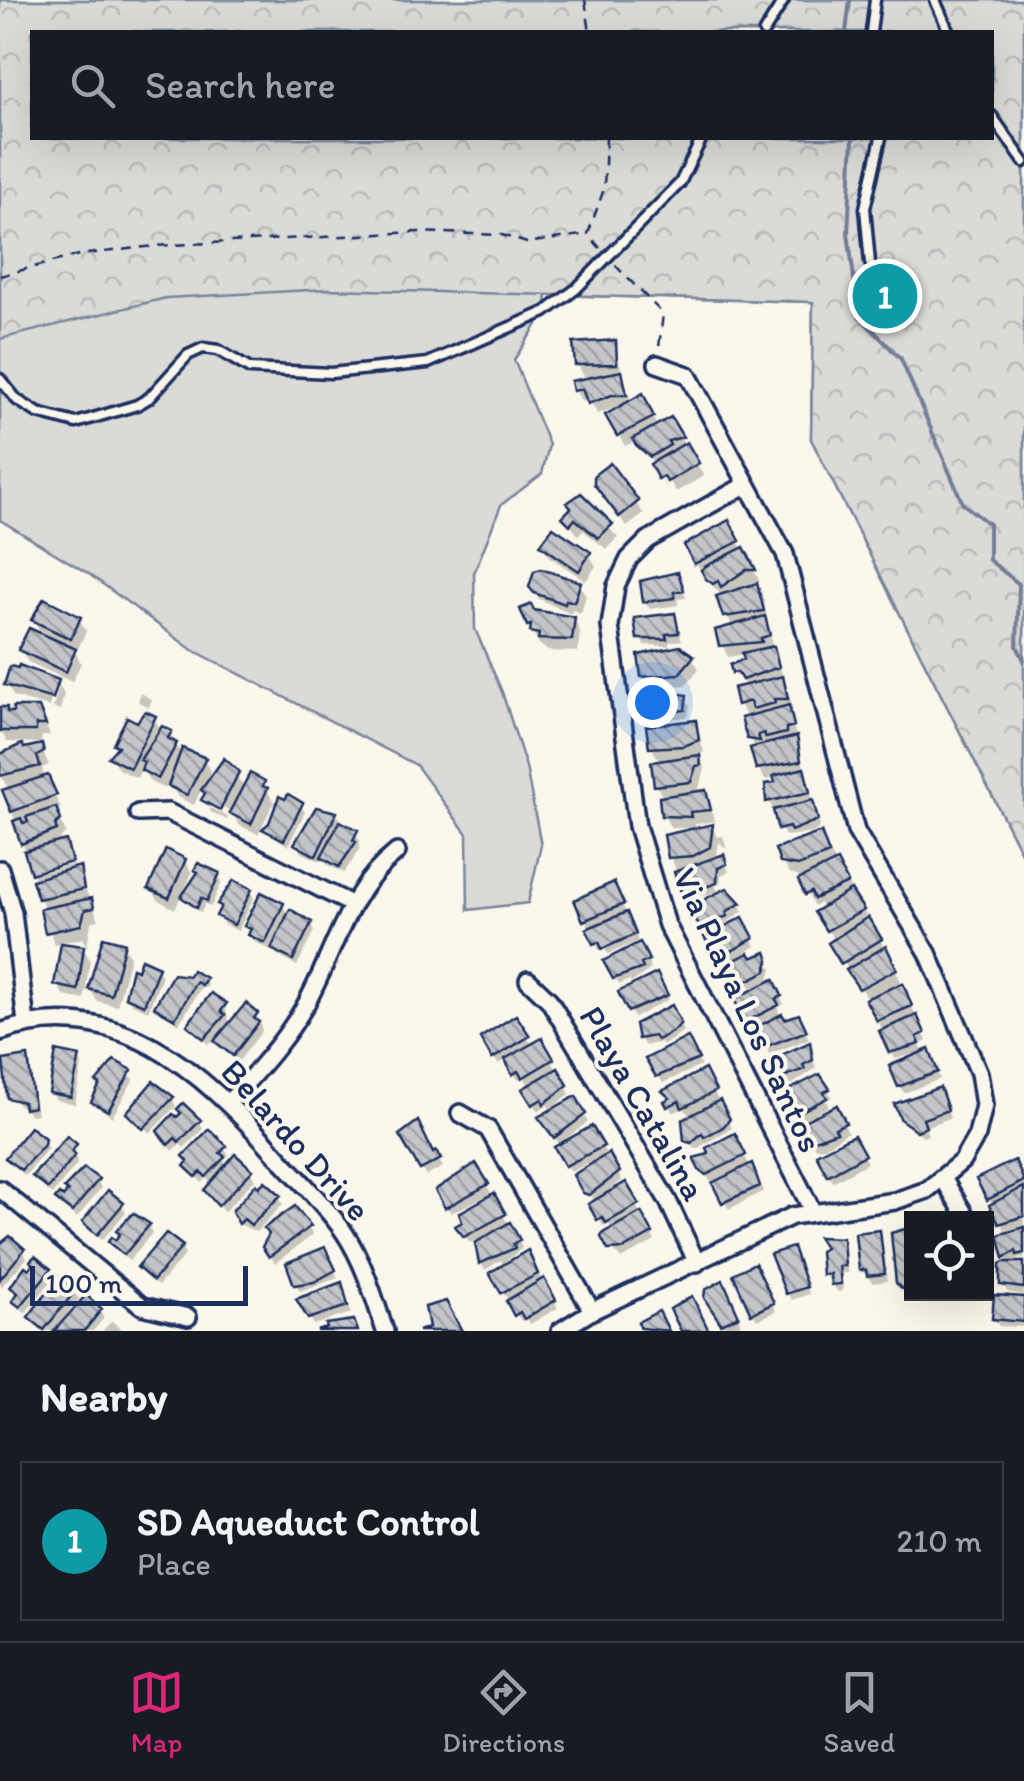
<!DOCTYPE html>
<html lang="en">
<head>
<meta charset="utf-8">
<style>
	body { margin:0; font-family:Itim,sans-serif; background:#242831; color:#f1f3f6 }
	.controls { position:absolute; right:30px; bottom:30px; display:grid; overflow:hidden; border-radius:0px; box-shadow:0 10px 40px #0002 }
	.controls button { width:90px; height:90px; display:grid; place-items:center; padding:0; border:0; border-bottom:2px solid #363941; background:#171b24; color:#f1f3f6; font:50px sans-serif }
	.scale { position:absolute; left:30px; bottom:25px; width:218px; box-sizing:border-box; padding-left:10px; border:5px solid #1b2f5e; border-top:0; font-size:28px; line-height:35px; white-space:nowrap; color:#1b2f5e; -webkit-text-stroke:8px #fbf7ec; paint-order:stroke }
	.you { position:absolute; left:652px; top:702px; width:35px; height:35px; margin:-25px; border:8px solid #fff; border-radius:50%; background:#1a73e8; box-shadow:0 0 0 15px #1a73e833 }
	.badge { display:grid; place-items:center; width:65px; height:65px; border-radius:50%; background:#db2777; color:#fff; font-size:32px; font-weight:700 }
	.pin { position:absolute; translate:-50% -50%; border:5px solid #fff; box-shadow:0 2px 10px #0006 }
	.list { margin:0; padding:0; list-style:none }
	h2 { display:flex; justify-content:space-between; align-items:center; height:130px; margin:0; padding:0 40px; font-size:42px }
	h2 small { font-size:32px; font-weight:400; color:#9ea1a6 }
	.list li { display:grid; grid-template-columns:65px 1fr auto; gap:30px; align-items:center; box-sizing:border-box; height:160px; margin:0 20px 20px; padding:0 20px; border:2px solid #363941; border-radius:0px }
	.list b { display:block; font-size:38px; white-space:nowrap }
	.list p { margin:0; font-size:32px; white-space:nowrap; color:#9ea1a6 }
	.list em { font-size:32px; font-style:normal; color:#9ea1a6 }
	.icon { flex:none; width:55px; height:55px; fill:none; stroke:currentColor; stroke-width:2; stroke-linecap:round; stroke-linejoin:round }
	.map { position:relative; flex:none; width:1024px; height:1331px; overflow:hidden }
	.search { position:absolute; background:#171b24; box-shadow:0 10px 40px #0002; left:30px; right:30px; top:30px; height:110px; display:flex; align-items:center; gap:25px; box-sizing:border-box; padding:0 35px; border-radius:0px; color:#9ea1a6; font-size:38px }
	.sheet { height:310px; background:#171b24 }
	nav { display:flex; justify-content:space-around; align-items:center; box-sizing:border-box; height:140px; border-top:2px solid #363941; background:#171b24; font-size:28px; color:#9ea1a6 }
	nav a { display:grid; justify-items:center; gap:5px }
	nav .on { color:#db2777 }
	.map>svg:first-child { display:block }
	.green { fill:#dadad7; stroke:#7a849a; stroke-width:2.5; fill-rule:evenodd }
	.park { fill:url(#park-crowns); stroke:#7a849a; stroke-width:2.5; fill-rule:evenodd }
	.shadow { fill:#0003 }
	.lines { fill:none; stroke-linecap:round; stroke-linejoin:round }
	.stream { stroke:#747e96; stroke-width:4 }
	.building { fill:url(#building-back-hatch); stroke:#1b2f5e; stroke-width:2.5 }
	.service-casing { stroke:#1b2f5e; stroke-width:15 }
	.minor-casing { stroke:#1b2f5e; stroke-width:22 }
	.path { stroke:#1b2f5e; stroke-width:2.5; stroke-dasharray:10 8; stroke-linecap:butt }
	.service { stroke:#fbf7ec; stroke-width:8 }
	.minor { stroke:#fbf7ec; stroke-width:15 }
	.labels { text-anchor:middle; stroke-width:8; stroke-linejoin:round; paint-order:stroke }
	.street-label { font-size:35px; fill:#1b2f5e; stroke:#fbf7ec }
</style>
</head>
<body>
<div class="map">
<svg width="1024" height="1331" viewBox="0 0 1024 1331">
	<defs>
		<pattern id="park-crowns" width="20" height="18" patternUnits="userSpaceOnUse" patternTransform="scale(2.5)"><rect width="20" height="18" fill="#dadad7"/><path d="M2 6a3 3 0 1 1 6 0M12 15a3 3 0 1 1 6 0" fill="none" stroke="#babbbb"/></pattern>
		<pattern id="building-back-hatch" width="6" height="6" patternUnits="userSpaceOnUse" patternTransform="scale(2.5)"><rect width="6" height="6" fill="#c3c5c9"/><path d="M-1 5l2 2M0 0l6 6M5-1l2 2" fill="none" stroke="#9ea0a6"/></pattern>
	</defs>
	<rect width="100%" height="100%" fill="#fbf7ec"/>
	<filter id="ink" filterUnits="userSpaceOnUse"><feTurbulence type="fractalNoise" baseFrequency=".01" numOctaves="2"/><feDisplacementMap in="SourceGraphic" scale="20" xChannelSelector="R" yChannelSelector="G"/><feConvolveMatrix kernelMatrix="1 2 1 2 8 2 1 2 1" color-interpolation-filters="sRGB"/></filter>
	<g filter="url(#ink)">
		<!-- green -->
		<path class="green" d="M0 0H1024V858L811 439 813 302 547 295 545 312 514 360 549 445 542 474 501 505 474 573 475 629 502 692 526 767 541 845 528 903 468 910 467 834 416 765 191 649 89 574 0 520ZM32 32H992V138H32Z"/>
		<!-- park -->
		<path class="park" d="M0 0H1024V858L811 439 813 302 328 289 166 298 0 339ZM32 32H992V138H32Z"/>
		<!-- shadow -->
		<path class="shadow" d="M614 343 631 403 649 408 657 427 670 420 704 476 676 492 660 464 656 467 667 490 653 465 655 464 636 441 625 446 608 416 619 406 597 414 590 400 582 402 575 390 596 379 584 376 577 364Z
			M610 467 644 514 627 527 604 496Z
			M581 496 618 538 606 549 583 530 578 535 565 517Z
			M728 523 760 582 754 583 763 598 773 649 788 690 793 710H789L820 827 813 833 785 836 769 801 777 778 765 780 758 768 748 719 739 704 746 687 734 666 746 661 745 654 728 657 722 645 732 628 722 596 703 575 687 546Z
			M543 545 589 554 596 566 586 581 550 557Z
			M681 582 686 598 677 599 678 605 650 609 645 602Z
			M579 584 586 596 581 613 572 610 571 614 539 599 532 587Z
			M533 613 574 619 580 631 578 652 548 651 539 644 529 625Z
			M673 616 682 640 669 642V646L644 645 639 638Z
			M79 619 86 631 78 649 72 646 81 663 72 682 28 662 21 650 43 637 34 620Z
			M692 657 699 669 686 685 671 686 690 705 688 717 665 720 656 708 658 721 653 722 649 715 669 686 650 688 643 676Z
			M57 682 64 694 60 710 53 708 59 688H54L49 707 14 697 7 685Z
			M141 693 152 700 148 708 138 701Z
			M5 709 9 714 45 722 50 736H42L41 743 7 742 0 730Z
			M154 718 162 732 170 733 182 756 204 760 211 772 207 785 225 761 245 788 263 783 274 802 258 834 239 825 231 811 210 802V808L228 817 227 820 211 812 202 788 194 805 178 797 169 782 165 789 150 782 142 768 137 778 118 769 111 757 118 749 115 744Z
			M695 723 704 752 697 755 705 769 697 794 705 793 715 821 695 824 696 830 712 827 717 837 723 836 727 849 719 842 716 860 723 858 729 872 721 875 720 884 713 871 708 873 718 891 688 901 671 857 695 828H671L664 816V798L656 786 661 763 651 747Z
			M41 747 49 765 42 768 45 779 61 808 55 810 66 833 60 838 73 859 32 871 5 791 9 790 1 776 0 756Z
			M286 803 300 805 305 812 288 846 266 830Z
			M336 814 360 840 359 851 344 873 328 865 323 856 320 861 301 852 297 844Z
			M820 835 892 961 927 1041 919 1045 932 1060 940 1079 904 1093 900 1086 920 1052 895 1059 869 1000 831 943 834 941 818 913 823 910 820 903 814 906 799 877 789 873 782 861Z
			M185 861 192 873 175 909 158 900 151 888Z
			M74 864 99 920 91 922 87 947 83 938 54 944 34 875Z
			M218 875 222 882 211 907 205 904 201 913 184 897Z
			M250 891 254 898 238 931 223 924 220 904Z
			M617 892 638 941 608 954 604 948 599 950 586 920Z
			M739 904 743 911 715 931 742 920 756 946 746 952 751 961 764 955 772 969 767 985 773 982 784 1004 778 1007 779 1014 784 1022 798 1017 809 1039 769 1054 758 1024 751 1028 737 1000 753 992 749 984 737 994 708 938 716 934 713 928 705 932 693 908Z
			M283 905 289 917 310 924 314 931 297 966 278 956 271 945 269 949 255 942 247 926Z
			M123 945 130 957 117 1006 97 1001 90 989Z
			M639 946 651 969 631 983 629 980 619 985 607 962Z
			M83 948 90 960 84 1000 64 996 57 984Z
			M157 969 162 976 148 1011 132 1004 127 997Z
			M656 976 669 999 634 1018 621 993Z
			M190 979 204 980 208 987 201 988 179 1024 157 1007Z
			M211 996 225 1005 230 1027 256 1015 260 1022 262 1031 238 1062 215 1038 209 1045 190 1026Z
			M671 1008 683 1031 663 1046 661 1042 645 1046 640 1038Z
			M515 1019 533 1046 541 1041 570 1094 550 1109 548 1105 538 1111 526 1090 530 1087 524 1077 518 1080 506 1060 498 1064 483 1039Z
			M687 1040 701 1066 663 1083 648 1060Z
			M809 1045 816 1068 793 1084 784 1085 772 1062Z
			M78 1058 82 1065 75 1104 56 1100 52 1093Z
			M26 1059 37 1114 31 1115 10 1097Z
			M114 1062 134 1079 112 1117 94 1102 108 1067Z
			M704 1072 732 1128 696 1149 686 1140 691 1118 684 1108 673 1113 665 1092Z
			M820 1078 832 1097 826 1100 829 1106 816 1113 818 1117 836 1109 848 1132 825 1147 815 1148 796 1113Z
			M943 1098 950 1118 925 1127 928 1135 923 1137 901 1112Z
			M172 1099 176 1106 150 1133 131 1114Z
			M575 1099 588 1122 564 1140 591 1129 622 1180 608 1191 625 1185 655 1241 621 1259 604 1238 614 1232 608 1223 603 1226 591 1205 596 1202 580 1182 592 1166 590 1162 571 1172 557 1148 561 1146 546 1125Z
			M199 1121 203 1129 184 1148 180 1144 173 1151 164 1138Z
			M31 1130 48 1148 25 1176 8 1158Z
			M208 1132 229 1155 224 1160 227 1167 251 1172 255 1179 224 1212 212 1198 213 1184 206 1178 202 1183 187 1166 186 1156 194 1143Z
			M402 1136 435 1154 443 1167 426 1176Z
			M853 1138 867 1163 833 1182 819 1155Z
			M75 1145 77 1164 52 1195 35 1177Z
			M738 1145 764 1191 729 1209 702 1169Z
			M1014 1163 1024 1181V1226L1005 1230 980 1180Z
			M476 1167 491 1193 451 1213 438 1191Z
			M97 1180 101 1188 77 1218 63 1206 58 1199 63 1201 70 1193Z
			M256 1188 279 1197 283 1204 256 1232 239 1224 235 1217Z
			M493 1197 522 1248 504 1263 531 1261 558 1308 530 1324 526 1318 521 1321 492 1274 504 1266 501 1260 485 1270 477 1256 482 1253 476 1240 470 1243 463 1234Z
			M122 1205 126 1212 102 1240 89 1229 85 1222Z
			M148 1225 152 1233 129 1261 115 1249 111 1242Z
			M308 1228 313 1235 275 1263 264 1247Z
			M912 1230V1294H918L908 1295 899 1283Z
			M1024 1230V1261L1021 1257 1010 1264 1006 1257Z
			M879 1233 887 1281 873 1283 862 1270Z
			M841 1241 848 1273H842L843 1291 838 1292 824 1274Z
			M181 1247 185 1255 158 1286 144 1275 140 1268Z
			M0 1250H23L27 1258 0 1288Z
			M328 1257 338 1278 300 1291 296 1284Z
			M796 1257 809 1294 792 1300 788 1293Z
			M36 1260 54 1278 25 1313 15 1301 19 1296 13 1287 30 1273Z
			M1024 1265V1295L1007 1292 1003 1284Z
			M758 1274 776 1311 757 1320 753 1313Z
			M726 1290 741 1324 727 1330 707 1297Z
			M74 1292 79 1299 62 1320 65 1322 100 1311 104 1318 93 1331H43L36 1325 31 1318Z
			M345 1293 351 1313 314 1325 300 1301Z
			M1024 1300V1327L999 1326 994 1318Z
			M112 1321 124 1331H102Z"/>
		<g class="lines">
			<!-- stream -->
			<path class="stream" d="M846 32 850 0
				M853 138 848 233 859 316 901 359 963 504 989 524V560L1019 584 1017 646 1024 660"/>
		</g>
		<!-- building -->
		<path class="building" d="M616 340 617 364 575 365 573 343Z
			M622 371 627 395H612L588 404 582 389 573 391 571 381Z
			M643 393 654 417 617 436 605 415Z
			M671 417 683 437 668 441 670 445 650 457 636 445 632 439Z
			M687 442 699 463 667 482 664 476 658 479 650 464Z
			M610 463 639 501 619 517 594 484V475Z
			M581 493 613 524 598 538 575 519 570 525 562 517 571 508 567 503Z
			M729 520 740 541 694 564 684 545Z
			M553 527 591 552 579 571 540 545Z
			M744 547 756 570H746L721 587 718 581 713 584 706 579 701 570 706 566Z
			M541 569 581 582 574 602 566 600 565 604 534 593 529 587 534 571Z
			M678 572 684 590 674 592 675 598 643 602 640 581Z
			M757 583 764 611 723 617 716 596Z
			M44 598 81 617 71 639 31 620Z
			M531 604 534 610 575 617 572 640 538 639 539 634 530 632 531 625 527 626 520 609Z
			M675 613 679 633 666 634 667 639H637L634 618Z
			M765 616 770 635 761 638 762 642 719 646 715 630Z
			M29 628 76 649 66 672 18 650Z
			M680 646 694 656 679 674 641 677 638 655Z
			M774 646 779 667 742 680 737 672 732 673 730 665 744 659 742 653Z
			M19 665 59 680 53 699 4 685 10 666 18 668Z
			M783 676 788 699H774L775 703 752 709 750 701 737 705 733 688Z
			M675 687 676 693 687 695 685 710 658 714 656 709 655 714 647 715 643 692Z
			M789 705 794 726 786 728V733L766 738 764 733 758 735 760 741 747 739 741 718Z
			M0 707H7V712H13V707H39L46 725H36V731H0Z
			M145 711 156 716 130 768 108 757 118 746 113 744 127 717 137 722Z
			M696 720 699 740 684 746 649 748 646 726Z
			M162 726 172 731 168 738 177 743 158 779 141 770 144 762 140 760Z
			M797 736 801 761 756 769 750 748Z
			M22 744 24 748 42 744 44 752 37 756 40 766 0 776V754Z
			M182 748 206 758 187 795 168 786Z
			M700 755 701 765 696 766 691 782 654 786 651 762Z
			M224 758 239 772 220 810 201 800 205 793 201 790Z
			M804 768 810 792 766 802 765 784 775 782 773 776Z
			M250 773 265 781 263 786 268 788 251 824 229 813Z
			M48 775 57 795 11 812 2 790Z
			M706 790 711 810 690 812 691 817 661 816 659 797Z
			M288 794 303 803 284 840 262 829 269 823 279 796 285 799Z
			M813 800 818 820 791 831 789 827 778 830 773 810Z
			M56 807 61 820 55 825 57 830 21 844 13 821 21 818 23 823 28 822 26 817Z
			M316 807 337 812 316 856 294 844Z
			M340 821 358 830 353 840 356 842 339 867 321 857Z
			M713 824 710 847 693 856 668 858 664 835Z
			M821 832 829 854 798 866 780 863 775 849Z
			M66 840 72 862 31 874 24 851Z
			M166 849 186 859 169 898 148 889Z
			M724 854 727 864 718 868 717 883 682 895 674 872Z
			M837 861 848 883 814 899 811 892 805 895 798 880Z
			M198 863 220 873 207 901 201 898 197 908 181 897 198 872 194 870Z
			M80 866 84 889 38 899 32 880Z
			M234 880 252 889 234 925 216 916 221 906 217 904Z
			M614 882 624 904 583 921 574 900Z
			M727 888 741 903 726 912 728 916 699 926 689 907Z
			M851 890 864 910 826 931 814 912Z
			M261 892 284 903 265 943 248 935 251 929 244 926Z
			M92 898 94 908 85 910 81 925 45 933 40 909Z
			M290 909 312 922 293 960 271 949Z
			M627 912 636 934 602 949 599 942 593 944 586 929Z
			M743 917 754 938 718 959 704 937Z
			M868 917 882 939 841 964 828 943Z
			M103 937 125 943 111 995 88 989Z
			M640 942 649 960 641 964 643 968 613 979 603 961Z
			M61 943 84 946 78 990 54 985Z
			M886 946 897 969 859 989 846 970Z
			M766 952 769 960 766 971 745 982 743 979 731 989 721 967 749 953 752 958Z
			M141 959 159 967 144 1005 125 997 132 968 137 970Z
			M192 970 206 978 202 985 196 982 175 1019 154 1007 173 974 189 976Z
			M657 973 668 995 628 1012 618 992Z
			M774 979 782 996 776 999 779 1005 745 1022 734 999Z
			M903 983 912 1006 877 1021 865 999Z
			M211 993 227 1003 221 1011 225 1015 204 1039 187 1025Z
			M246 1003 258 1013 254 1018 259 1022 233 1056 214 1041Z
			M672 1005 681 1023 675 1030 657 1040 654 1036 638 1039 635 1024Z
			M782 1014 785 1019 799 1014 807 1031 762 1048 753 1029Z
			M516 1015 530 1036 492 1059 480 1038Z
			M917 1015 925 1033 917 1037 920 1044 889 1053 879 1031Z
			M688 1037 699 1059 656 1077 645 1059Z
			M542 1038 554 1059 522 1078 518 1071 512 1075 505 1059Z
			M810 1042 813 1060 803 1065 805 1069 777 1079 768 1061Z
			M929 1049 938 1072 898 1087 889 1066Z
			M56 1051 80 1056 71 1097 49 1093Z
			M28 1056 34 1107 24 1109 23 1102 7 1098 3 1060Z
			M114 1060 132 1070 108 1111 91 1102 100 1084 96 1082Z
			M558 1068 568 1085 544 1104 542 1099 532 1105 522 1089Z
			M705 1069 716 1091 682 1108 679 1101 667 1107 664 1101 670 1098 662 1091Z
			M820 1074 830 1089 824 1092 827 1098 794 1115 783 1093Z
			M153 1081 174 1097 143 1129 126 1113Z
			M940 1087 948 1110 923 1119 926 1127 917 1131 901 1120 894 1104Z
			M576 1096 586 1114 554 1138 538 1117Z
			M720 1100 730 1119 723 1127 704 1137 702 1133 691 1143 684 1141 682 1120Z
			M183 1103 201 1120 179 1142 175 1138 168 1145 157 1131 173 1114 177 1117 181 1113 177 1109Z
			M837 1105 846 1123 835 1128 837 1132 809 1142 800 1123Z
			M418 1121 433 1153 436 1151 441 1159 420 1170 399 1135Z
			M592 1126 604 1146 565 1166 554 1147Z
			M30 1127 45 1138 44 1145 21 1170 5 1158Z
			M209 1129 227 1146 220 1153 225 1157 206 1177 201 1172 196 1177 184 1166 188 1161 183 1156Z
			M735 1133 746 1155 706 1175 699 1170 693 1158 709 1154 706 1148Z
			M854 1135 865 1155 827 1176 816 1154Z
			M67 1136 77 1144 72 1151 75 1155 48 1189 32 1176Z
			M609 1153 620 1172 589 1195 583 1193 573 1175Z
			M235 1154 253 1170 218 1206 204 1190Z
			M1015 1160 1024 1181 987 1200 976 1179Z
			M476 1163 489 1184 445 1208 435 1190Z
			M752 1163 760 1186 722 1203 712 1183Z
			M84 1168 99 1179 72 1212 55 1199 59 1194 63 1197 68 1191 64 1188Z
			M265 1181 281 1195 251 1225 244 1219 239 1224 232 1211 256 1184 259 1187Z
			M626 1182 639 1204 606 1223 602 1217 597 1220 588 1204Z
			M1024 1187V1216L999 1224 989 1205Z
			M108 1190 124 1203 97 1235 82 1222Z
			M494 1193 506 1214 464 1237 455 1226 462 1222 459 1213Z
			M295 1206 311 1226 269 1257 262 1247 269 1234 264 1228Z
			M641 1212 653 1233 624 1249 608 1250 601 1237 603 1233Z
			M133 1213 150 1224 124 1255 108 1242 111 1237 115 1240 120 1234 116 1231Z
			M510 1222 520 1240 513 1244 515 1248 479 1264 475 1243Z
			M912 1227V1288L902 1289 896 1283 891 1233Z
			M1024 1227V1253L1017 1255 1016 1251 1004 1258 998 1235Z
			M880 1230 885 1274 867 1276 866 1270H859L855 1233Z
			M166 1233 183 1246 153 1281 137 1267Z
			M10 1236 25 1249 0 1279V1244Z
			M818 1237 843 1238 845 1266H839L841 1284 831 1285 830 1274 822 1275 820 1251 825 1248Z
			M325 1247 336 1270 314 1282 294 1285 286 1263Z
			M793 1247 807 1287 786 1294 770 1254Z
			M528 1250 538 1274 501 1293 489 1273Z
			M35 1256 51 1269 20 1307 12 1301 18 1293 10 1287 25 1266 29 1269 33 1264 30 1261Z
			M1004 1262H1024V1288L1000 1285V1264Z
			M755 1263 774 1303 751 1314 733 1274Z
			M59 1276 76 1290 44 1330 28 1317Z
			M544 1278 556 1300 524 1319 520 1312 514 1316 506 1301Z
			M723 1280 739 1316 721 1324 704 1298 705 1290Z
			M342 1282 348 1306 308 1319 296 1299Z
			M86 1295 102 1309 84 1331H54Z
			M994 1295 1024 1297V1322L992 1319Z
			M692 1296 694 1300 709 1331H681L670 1309Z
			M446 1301 462 1331H418L429 1327 425 1307Z
			M659 1311 669 1331 641 1328 638 1322Z
			M354 1320 358 1331H317L327 1328 326 1324Z"/>
		<g class="lines">
			<!-- service casing -->
			<g class="service-casing">
				<path id="service" d="M935 0 949 32
					M764 32 784 0
					M871 32 875 0
					M992 116 1024 162
					M870 263 865 208 881 138
					M0 379 17 400 38 413 76 423 137 405 149 398 188 355 203 348 218 350 250 369 331 373 428 363 545 312 576 289 680 183 702 138"/>
			</g>
			<!-- minor casing -->
			<g class="minor-casing">
				<path id="minor" d="M747 484 648 540 629 559 616 586 610 626 637 826 667 925 812 1210
					M138 813 168 812 353 905
					M0 869 13 913 26 1023
					M528 980 549 1000 668 1201 697 1263
					M0 1032C115 992 202 1072 274 1152 297 1178 324 1203 344 1232 364 1262 374 1297 385 1331
					M229 1102C257 1071 285 1041 306 1004 336 949 346 892 397 852
					M460 1113 488 1129 592 1311
					M944 1180 967 1218
					M0 1189 142 1306 188 1317
					M560 1331 592 1311 792 1216 895 1201 927 1190 962 1161 977 1135 984 1105 979 1073 928 953 856 831 785 554 688 375 657 364"/>
			</g>
			<!-- path -->
			<path class="path" d="M585 0 590 32
				M600 248 588 234 604 189 606 138
				M615 265 663 314 659 347
				M0 276 79 255 154 246 417 232 502 235 527 243 588 234"/>
			<!-- service -->
			<use href="#service" class="service"/>
			<!-- minor -->
			<use href="#minor" class="minor"/>
		</g>
	</g>
	<g class="labels">
		<!-- street labels -->
		<g class="street-label">
			<text transform="translate(748 1010) rotate(65)" y="12">Via Playa Los Santos</text>
			<text transform="translate(643 1103) rotate(60)" y="12">Playa Catalina</text>
			<text transform="translate(296 1140) rotate(48)" y="12">Belardo Drive</text>
		</g>
	</g>
</svg>
<div class="controls">
<button><svg class="icon" aria-label="locate" viewBox="0 0 24 24"><circle cx="12" cy="12" r="6"/><path d="M12 2v4M12 18v4M2 12h4M18 12h4"/></svg></button>
</div>
<div class="scale">100 m</div>
<div class="you"></div>
<div class="pin badge" style="left:885px;top:296px;background:#0f9aa8">1</div>
<div class="search"><svg class="icon" aria-label="search" viewBox="0 0 24 24"><circle cx="10" cy="10" r="6"/><path d="M15 15l6 6"/></svg>Search here</div>
</div>
<section class="sheet">
<h2>Nearby<small></small></h2>
<ul class="list">
<li><span class="badge" style="background:#0f9aa8">1</span><div><b>SD Aqueduct Control</b><p>Place</p></div><em>210 m</em></li>
</ul>
</section>
<nav>
<a class="on"><svg class="icon" aria-label="map" viewBox="0 0 24 24"><path d="M3 6l6-2 6 2 6-2v14l-6 2-6-2-6 2zM9 4v14M15 6v14"/></svg>Map</a>
<a><svg class="icon" aria-label="directions" viewBox="0 0 24 24"><path d="M12 3l9 9-9 9-9-9zM9 14v-3h6M13 9l2 2-2 2"/></svg>Directions</a>
<a><svg class="icon" aria-label="saved" viewBox="0 0 24 24"><path d="M7 4h10v16l-5-4-5 4z"/></svg>Saved</a>
</nav>
</body>
</html>
